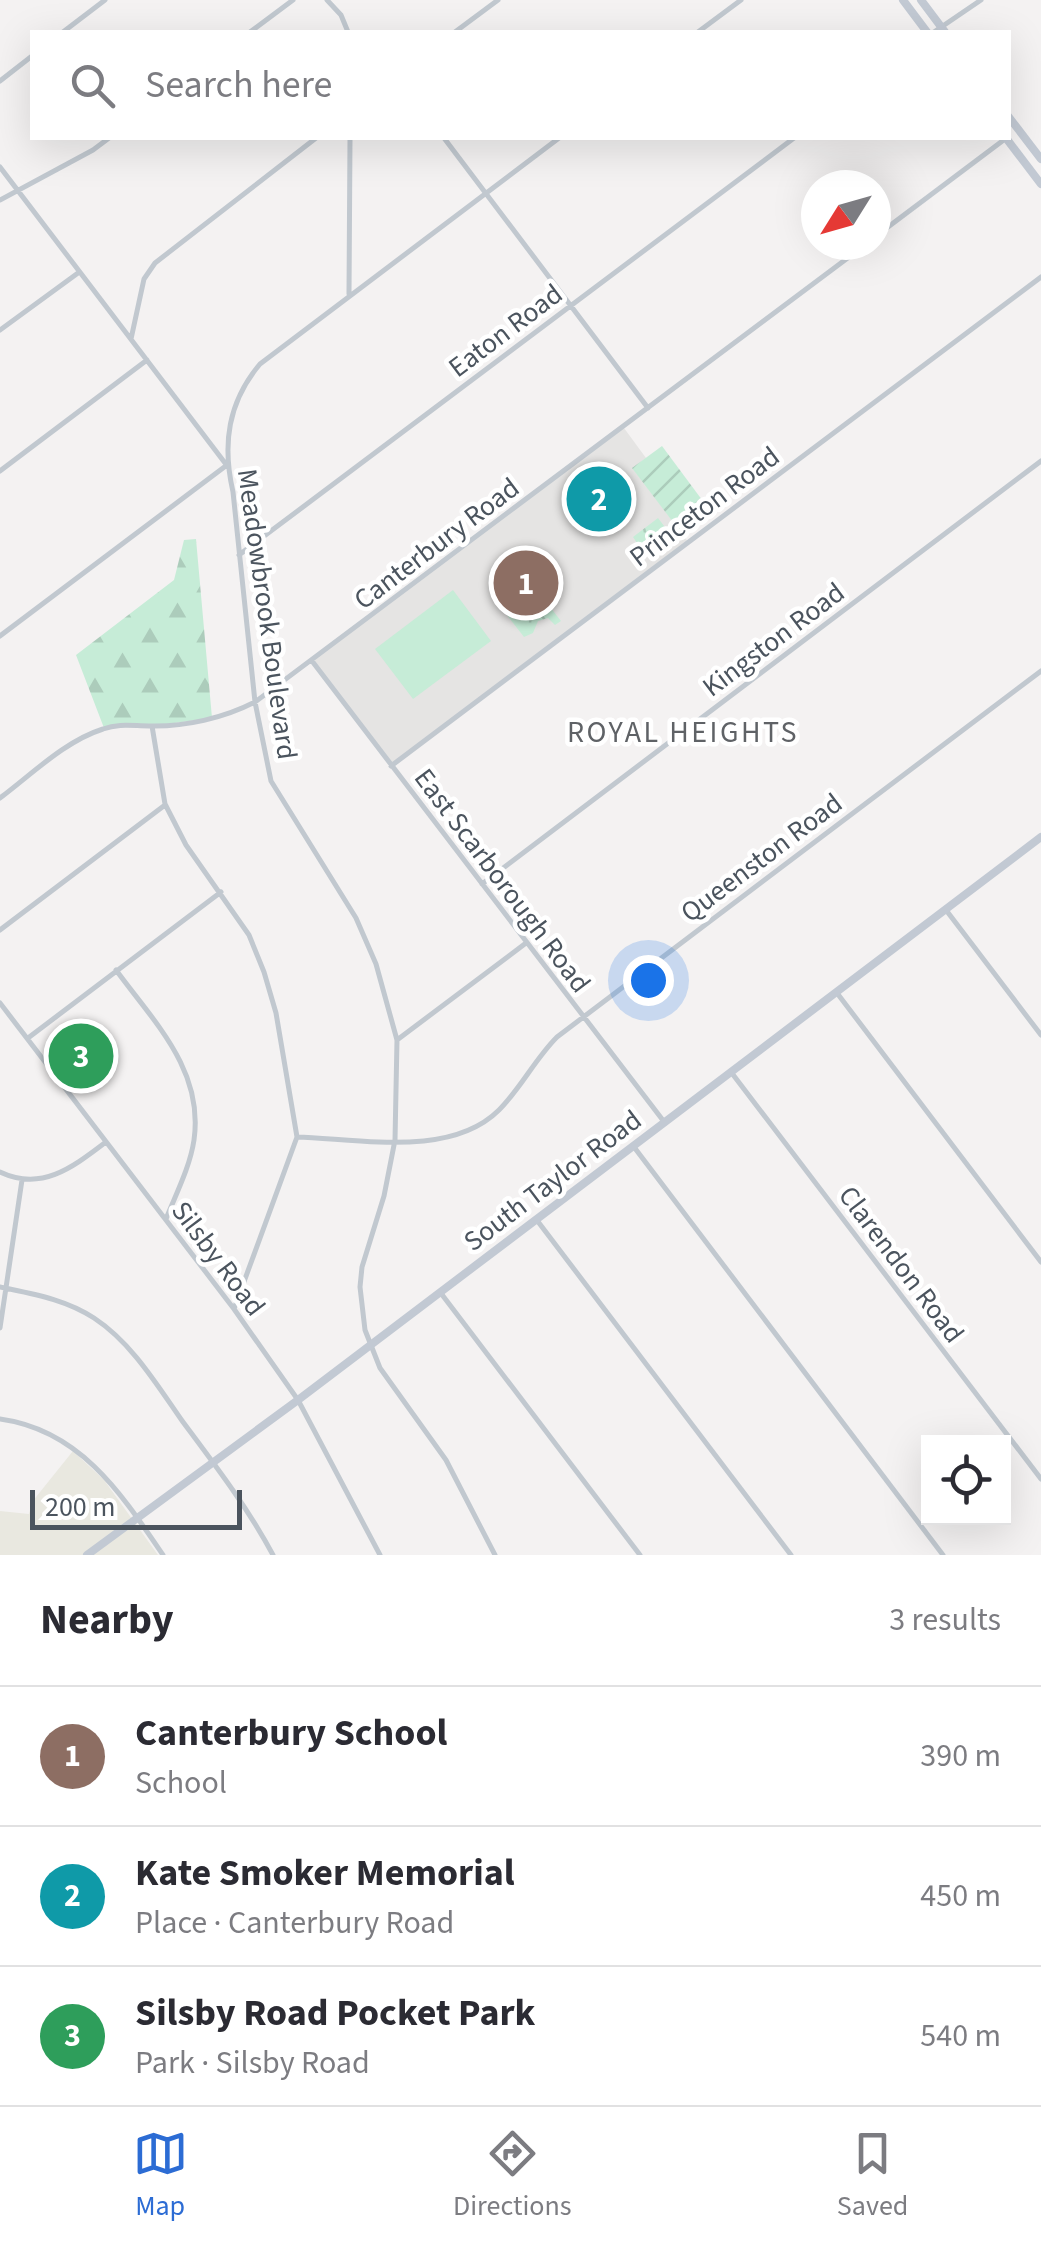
<!DOCTYPE html>
<html lang="en">
<head>
<meta charset="utf-8">
<style>
	body { margin:0; font-family:"Source Sans 3",sans-serif; background:#f7f7f7; color:#2b2b33 }
	.controls { position:absolute; right:30px; bottom:30px; display:grid; overflow:hidden; border-radius:0px; box-shadow:0 10px 40px #0002 }
	.controls button { width:90px; height:90px; display:grid; place-items:center; padding:0; border:0; border-bottom:2px solid #e1e1e2; background:#fff; color:#2b2b33; font:50px sans-serif }
	.compass { position:absolute; left:801px; top:170px; width:90px; height:90px; border-radius:50%; background:#fff; box-shadow:0 10px 40px #0002; rotate:233deg }
	.scale { position:absolute; left:30px; bottom:25px; width:212px; box-sizing:border-box; padding-left:10px; border:5px solid #4b545e; border-top:0; font-size:28px; line-height:35px; white-space:nowrap; color:#4b545e; -webkit-text-stroke:8px #fff; paint-order:stroke }
	.you { position:absolute; left:648px; top:980px; width:35px; height:35px; margin:-25px; border:8px solid #fff; border-radius:50%; background:#1a73e8; box-shadow:0 0 0 15px #1a73e833 }
	.badge { display:grid; place-items:center; width:65px; height:65px; border-radius:50%; background:#2c6cd4; color:#fff; font-size:32px; font-weight:700 }
	.pin { position:absolute; translate:-50% -50%; border:5px solid #fff; box-shadow:0 2px 10px #0006 }
	.list { margin:0; padding:0; list-style:none }
	h2 { display:flex; justify-content:space-between; align-items:center; height:130px; margin:0; padding:0 40px; font-size:42px }
	h2 small { font-size:32px; font-weight:400; color:#7c7c81 }
	.list li { display:grid; grid-template-columns:65px 1fr auto; gap:30px; align-items:center; box-sizing:border-box; height:140px; padding:0 40px; border-top:2px solid #e1e1e2 }
	.list b { display:block; font-size:38px; white-space:nowrap }
	.list p { margin:0; font-size:32px; white-space:nowrap; color:#7c7c81 }
	.list em { font-size:32px; font-style:normal; color:#7c7c81 }
	.icon { flex:none; width:55px; height:55px; fill:none; stroke:currentColor; stroke-width:2; stroke-linecap:round; stroke-linejoin:round }
	.map { position:relative; flex:none; width:1041px; height:1555px; overflow:hidden }
	.search { position:absolute; background:#fff; box-shadow:0 10px 40px #0002; left:30px; right:30px; top:30px; height:110px; display:flex; align-items:center; gap:25px; box-sizing:border-box; padding:0 35px; border-radius:0px; color:#7c7c81; font-size:38px }
	.sheet { height:550px; background:#fff }
	nav { display:flex; justify-content:space-around; align-items:center; box-sizing:border-box; height:140px; border-top:2px solid #e1e1e2; background:#fff; font-size:28px; color:#7c7c81 }
	nav a { display:grid; justify-items:center; gap:5px }
	nav .on { color:#2c6cd4 }
	.map>svg:first-child { display:block }
	.commercial { fill:#e9e8e0 }
	.education { fill:#e5e4e3 }
	.forest { fill:url(#forest-firs) }
	.park { fill:url(#park-crowns) }
	.garden { fill:url(#garden-furrows) }
	.pitch { fill:#c6ecd7 }
	.lines { fill:none; stroke-linecap:round; stroke-linejoin:round }
	.minor { stroke:#c1c8cf; stroke-width:5 }
	.secondary { stroke:#c2c9d3; stroke-width:8 }
	.labels { text-anchor:middle; stroke-width:9; stroke-linejoin:round; paint-order:stroke }
	.street-label { font-size:28px; fill:#4b545e; stroke:#fff }
	.neighbourhood-label { font-size:30px; letter-spacing:2.5px; fill:#5f6266; stroke:#fff }
</style>
</head>
<body>
<div class="map">
<svg width="1041" height="1555" viewBox="0 0 1041 1555">
	<defs>
		<pattern id="forest-firs" width="22" height="20" patternUnits="userSpaceOnUse" patternTransform="scale(2.5)"><rect width="22" height="20" fill="#c6ecd7"/><path d="M5 1l3.5 6h-7zM16 11l3.5 6h-7z" fill="#acccbb"/></pattern>
		<pattern id="park-crowns" width="20" height="18" patternUnits="userSpaceOnUse" patternTransform="scale(2.5)"><rect width="20" height="18" fill="#c6ecd7"/><path d="M2 6a3 3 0 1 1 6 0M12 15a3 3 0 1 1 6 0" fill="none" stroke="#acccbb"/></pattern>
		<pattern id="garden-furrows" width="10" height="10" patternUnits="userSpaceOnUse" patternTransform="scale(2.5)"><rect width="10" height="10" fill="#c6ecd7"/><path d="M-1 1l2-2M0 10L10 0M9 11l2-2" fill="none" stroke="#acccbb"/></pattern>
	</defs>
	<rect width="100%" height="100%" fill="#f4f2f2"/>
	<!-- commercial -->
	<path class="commercial" d="M73 1451 104 1480 158 1555H0V1511L29 1514 32 1502Z"/>
	<!-- education -->
	<path class="education" d="M624 428 646 458 633 468 689 543 391 766 312 661Z"/>
	<!-- forest -->
	<path class="forest" d="M196 539 212 718 152 726 104 728 76 655 174 580 184 540Z"/>
	<!-- park -->
	<path class="park" d="M658 518 671 535 645 555 633 537Z
		M533 585 561 621 555 625 548 618 538 621 533 633 524 637 506 614 514 606 525 604 532 595 528 589Z"/>
	<!-- garden -->
	<path class="garden" d="M662 446 711 512 682 534 632 468Z"/>
	<!-- pitch -->
	<path class="pitch" d="M453 590 491 641 413 699 375 649Z"/>
	<g class="lines">
		<!-- minor -->
		<path class="minor" d="M327 0 341 15 348 32
			M63 32 105 0
			M250 32 293 0
			M455 32 498 0
			M698 32 741 0
			M934 32 981 0
			M0 81 32 56
			M444 138 648 408
			M0 167 225 463
			M0 200 93 150 109 138
			M876 236 1005 139
			M349 294 350 138
			M0 330 78 273
			M131 339 144 279 155 263 316 138
			M0 471 147 360
			M239 555 794 138
			M0 636 227 465
			M312 661 665 1123
			M152 726 165 804 186 845 249 935 264 972 276 1013 297 1137 234 1309
			M391 766 1041 277
			M0 798C32 774 65 741 103 729 119 723 133 726 149 726 185 727 224 718 255 702L865 245
			M482 884 1041 461
			M946 910 1041 1035
			M0 930 165 805
			M116 970C154 1022 204 1070 194 1140 190 1167 176 1194 166 1219
			M837 993 1041 1262
			M0 1003 234 1309 298 1400 380 1555
			M28 1038 221 892
			M397 1040 526 943
			M731 1072 1041 1479
			M297 1137C359 1139 451 1158 499 1110 521 1088 535 1059 557 1037L1041 671
			M634 1147 943 1555
			M0 1172C42 1192 73 1167 106 1142
			M536 1219 791 1555
			M0 1287C33 1294 65 1299 94 1318 132 1343 157 1385 183 1422 215 1465 248 1508 273 1555
			M440 1292 640 1555
			M0 1328 22 1180
			M0 1419C80 1430 121 1493 163 1555
			M495 1555 446 1460 380 1368 365 1330 360 1287 362 1267 384 1196 395 1140 397 1040 376 964 356 918 271 781 255 702 233 492C222 444 228 402 260 364L559 138"/>
		<!-- secondary -->
		<path class="secondary" d="M903 0 927 32
			M921 0 945 32
			M1008 116 1041 159
			M1006 138 1041 184
			M87 1555 298 1400 1041 837"/>
	</g>
	<g class="labels">
		<!-- street labels -->
		<g class="street-label">
			<text transform="translate(505 330) rotate(-37)" y="10">Eaton Road</text>
			<text transform="translate(704 506) rotate(-37)" y="10">Princeton Road</text>
			<text transform="translate(436 543) rotate(-37)" y="10">Canterbury Road</text>
			<text transform="translate(268 614) rotate(82)" y="10">Meadowbrook Boulevard</text>
			<text transform="translate(773 639) rotate(-37)" y="10">Kingston Road</text>
			<text transform="translate(761 857) rotate(-37)" y="10">Queenston Road</text>
			<text transform="translate(503 880) rotate(53)" y="10">East Scarborough Road</text>
			<text transform="translate(552 1180) rotate(-37)" y="10">South Taylor Road</text>
			<text transform="translate(219 1258) rotate(53)" y="10">Silsby Road</text>
			<text transform="translate(902 1264) rotate(53)" y="10">Clarendon Road</text>
		</g>
		<!-- neighbourhood labels -->
		<g class="neighbourhood-label">
			<text x="683" y="742">ROYAL HEIGHTS</text>
		</g>
	</g>
</svg>
<div class="controls">
<button><svg class="icon" aria-label="locate" viewBox="0 0 24 24"><circle cx="12" cy="12" r="6"/><path d="M12 2v4M12 18v4M2 12h4M18 12h4"/></svg></button>
</div>
<svg class="compass" viewBox="-18 -18 36 36"><path d="M0-13l5 13h-10z" fill="#e53935"/><path d="M0 13l5-13h-10z" fill="#7c7c81"/></svg>
<div class="scale">200 m</div>
<div class="you"></div>
<div class="pin badge" style="left:526px;top:583px;background:#8d6e63">1</div>
<div class="pin badge" style="left:599px;top:499px;background:#0f9aa8">2</div>
<div class="pin badge" style="left:81px;top:1056px;background:#2e9e5b">3</div>
<div class="search"><svg class="icon" aria-label="search" viewBox="0 0 24 24"><circle cx="10" cy="10" r="6"/><path d="M15 15l6 6"/></svg>Search here</div>
</div>
<section class="sheet">
<h2>Nearby<small>3 results</small></h2>
<ul class="list">
<li><span class="badge" style="background:#8d6e63">1</span><div><b>Canterbury School</b><p>School</p></div><em>390 m</em></li>
<li><span class="badge" style="background:#0f9aa8">2</span><div><b>Kate Smoker Memorial</b><p>Place · Canterbury Road</p></div><em>450 m</em></li>
<li><span class="badge" style="background:#2e9e5b">3</span><div><b>Silsby Road Pocket Park</b><p>Park · Silsby Road</p></div><em>540 m</em></li>
</ul>
</section>
<nav>
<a class="on"><svg class="icon" aria-label="map" viewBox="0 0 24 24"><path d="M3 6l6-2 6 2 6-2v14l-6 2-6-2-6 2zM9 4v14M15 6v14"/></svg>Map</a>
<a><svg class="icon" aria-label="directions" viewBox="0 0 24 24"><path d="M12 3l9 9-9 9-9-9zM9 14v-3h6M13 9l2 2-2 2"/></svg>Directions</a>
<a><svg class="icon" aria-label="saved" viewBox="0 0 24 24"><path d="M7 4h10v16l-5-4-5 4z"/></svg>Saved</a>
</nav>
</body>
</html>
